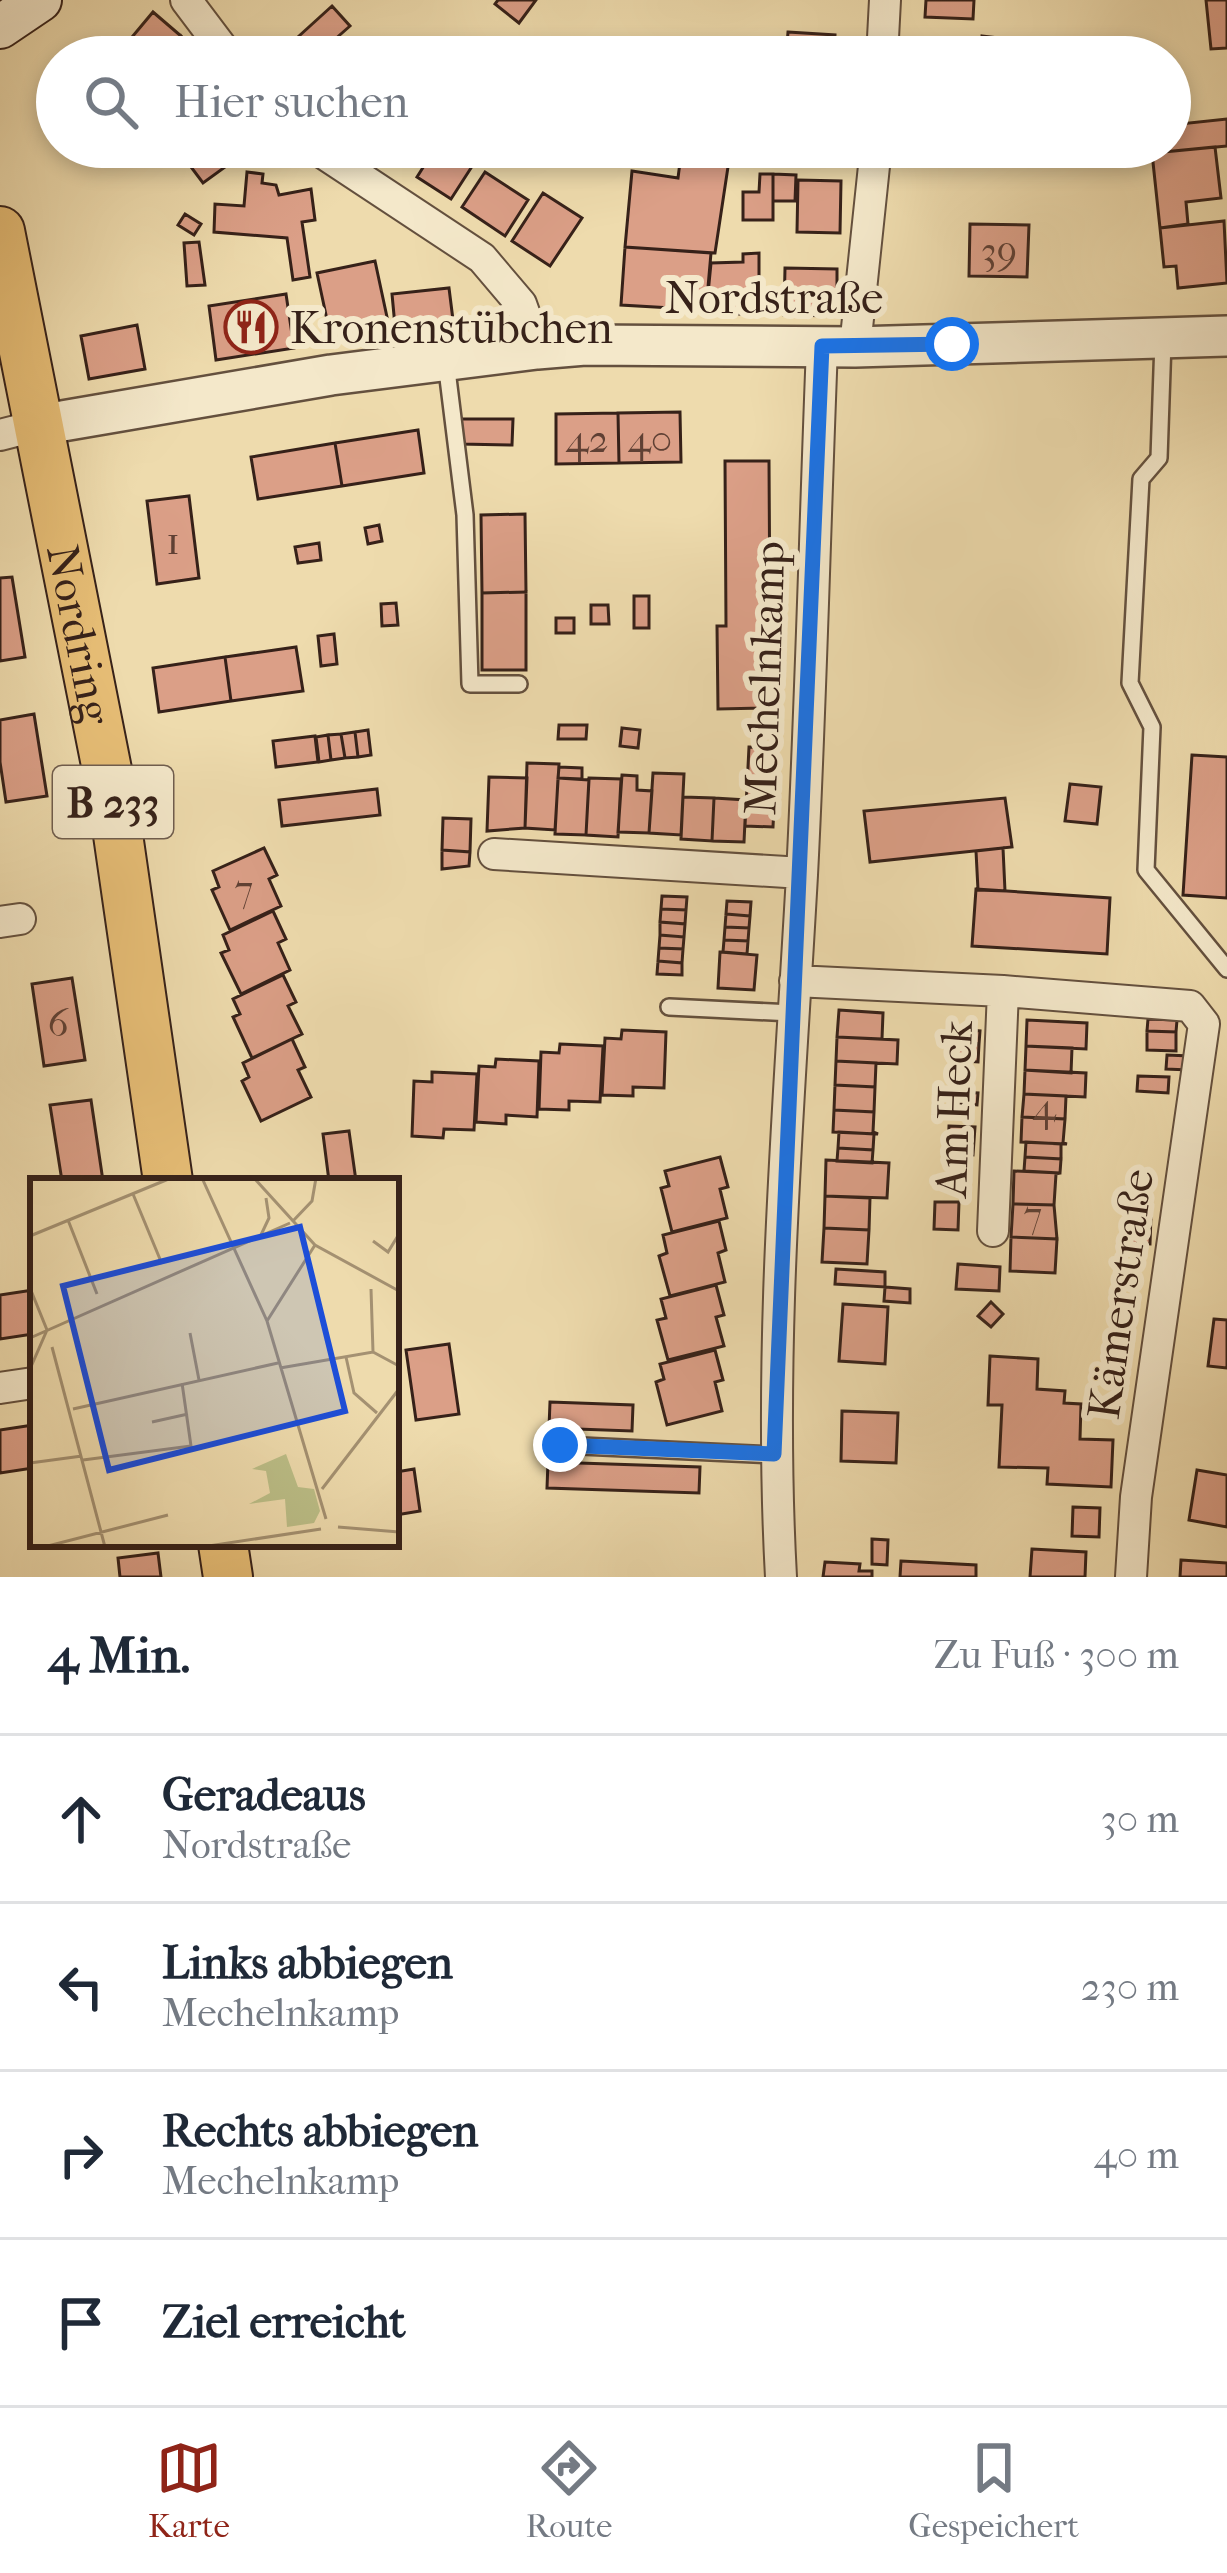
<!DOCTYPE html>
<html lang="de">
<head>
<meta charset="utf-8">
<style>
	body { margin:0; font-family:"IM FELL French Canon",serif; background:#f2f2f3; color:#1f2937 }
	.stop { position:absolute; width:36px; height:36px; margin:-27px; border:9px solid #1a73e8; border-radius:50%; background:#fff }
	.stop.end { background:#1a73e8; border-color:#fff; box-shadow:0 3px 12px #0008 }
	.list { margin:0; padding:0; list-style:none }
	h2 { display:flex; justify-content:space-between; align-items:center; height:156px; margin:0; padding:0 48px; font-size:51px }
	h2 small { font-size:39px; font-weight:400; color:#747a83 }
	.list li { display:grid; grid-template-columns:78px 1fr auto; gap:36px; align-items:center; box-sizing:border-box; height:168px; padding:0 48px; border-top:3px solid #e0e1e3 }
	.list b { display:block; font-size:45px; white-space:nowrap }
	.list p { margin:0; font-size:39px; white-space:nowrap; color:#747a83 }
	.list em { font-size:39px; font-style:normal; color:#747a83 }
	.icon { flex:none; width:66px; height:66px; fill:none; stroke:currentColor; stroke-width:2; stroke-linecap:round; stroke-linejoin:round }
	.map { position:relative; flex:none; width:1227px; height:1577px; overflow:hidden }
	.search { position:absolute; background:#fff; box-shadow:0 6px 18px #0003; left:36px; right:36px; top:36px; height:132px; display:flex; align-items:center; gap:30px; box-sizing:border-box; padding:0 42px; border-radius:66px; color:#747a83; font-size:45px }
	.sheet { height:828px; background:#fff }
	nav { display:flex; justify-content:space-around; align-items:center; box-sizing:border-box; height:168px; border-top:3px solid #e0e1e3; background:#fff; font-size:33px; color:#747a83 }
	nav a { display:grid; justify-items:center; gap:6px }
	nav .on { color:#8f2418 }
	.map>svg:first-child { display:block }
	.building { fill:#db9f87; stroke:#362119; stroke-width:3 }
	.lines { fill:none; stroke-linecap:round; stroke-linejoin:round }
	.service-casing { stroke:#64503e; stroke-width:20 }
	.minor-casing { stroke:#64503e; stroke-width:34 }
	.tertiary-casing { stroke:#64503e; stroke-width:44 }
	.secondary-casing { stroke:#362119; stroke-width:46 }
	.primary-casing { stroke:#362119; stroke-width:52 }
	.service { stroke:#f4e8ca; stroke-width:15 }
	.minor { stroke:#f4e8ca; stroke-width:30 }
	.tertiary { stroke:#f4e8ca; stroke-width:39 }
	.secondary { stroke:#f4e8ca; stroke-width:42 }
	.primary { stroke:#e7be76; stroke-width:48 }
	.route { stroke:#1a73e8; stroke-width:15 }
	.labels { text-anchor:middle; stroke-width:12; stroke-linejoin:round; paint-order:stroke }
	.number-label { font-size:39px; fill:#5f4034 }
	.shield { fill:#f4e8ca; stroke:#6f5d4e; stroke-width:3 }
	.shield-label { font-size:42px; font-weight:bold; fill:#362119 }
	.street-label { font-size:45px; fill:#362119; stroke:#f4e8ca }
	.poi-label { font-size:45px; fill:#362119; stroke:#f4e8ca; text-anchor:start }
	.inset-road { fill:none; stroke:#a49172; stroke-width:3 }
	.view { fill:#1d4ed8; fill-opacity:0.15; stroke:#1d4ed8; stroke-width:6 }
	.inset-edge { fill:none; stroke:#362119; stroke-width:6 }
</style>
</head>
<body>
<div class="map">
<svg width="1227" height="1577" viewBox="0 0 1227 1577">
	<rect width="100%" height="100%" fill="#eedbad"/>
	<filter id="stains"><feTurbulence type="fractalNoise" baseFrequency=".00167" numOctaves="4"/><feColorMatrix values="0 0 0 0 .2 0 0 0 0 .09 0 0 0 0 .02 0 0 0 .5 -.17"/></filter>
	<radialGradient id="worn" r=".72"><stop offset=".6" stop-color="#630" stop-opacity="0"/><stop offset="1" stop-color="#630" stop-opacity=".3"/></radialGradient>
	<!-- building -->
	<path class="building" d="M498 0H536L519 23 495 4Z
		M926 0H974L973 19 925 17Z
		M1206 0H1227V48L1211 49Z
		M332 6 350 26 333 41 340 48 330 57H276Z
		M153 12 181 36 164 57H143L127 43Z
		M788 32 835 35 834 57H786Z
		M181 36 198 57H164Z
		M982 36 1008 39 1006 57 980 54Z
		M923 50 975 54V57H923Z
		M1227 119V146L1152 153V147H1170V125Z
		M176 147H238L243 154 203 183Z
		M373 147H413L401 165Z
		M436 147H469L480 154 451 199 417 177Z
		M682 147H731L715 253 625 247 632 171 678 178Z
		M1215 147 1221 198 1186 202 1188 224 1160 228 1152 153Z
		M247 172 263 174 262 183 276 185 279 195 311 189 315 220 302 222 310 277 293 280 287 238 214 232 215 204 244 206Z
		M485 172 528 200 505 236 462 207Z
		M760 174H773V220H743V192H759Z
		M773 174 796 175 795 201H773Z
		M798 180 841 181 840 233 797 232Z
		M543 193 582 218 550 266 512 241Z
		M185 214 201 224 194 235 178 225Z
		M1224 221 1227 283 1178 288 1176 266 1164 267 1160 228Z
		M970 224 1029 225 1027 277 969 276Z
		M199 242 205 285 187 286 184 243Z
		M625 247 711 253 706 310 621 305Z
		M759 253V314H706L711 263 743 262V254Z
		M375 261 387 317 329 329 317 273Z
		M785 268 837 269V316L784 315Z
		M449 288 453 320 395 326 392 294Z
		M286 294 294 348 216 360 209 306Z
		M137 325 145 369 89 379 81 336Z
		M680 412 681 462 619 463 618 413Z
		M618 413 619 463 556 464V414Z
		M460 419H513L512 445 460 444Z
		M418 430 424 473 342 486 335 443Z
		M335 443 342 486 258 499 251 457Z
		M725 461H769L770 627 762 626 763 708 718 709 717 626H726Z
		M189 496 199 578 157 584 147 501Z
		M525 514 526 592 482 593 481 515Z
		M379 525 382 541 368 544 365 528Z
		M319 543 321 560 298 563 295 547Z
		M12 577 25 657 0 661V578Z
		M526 592V670H482V593Z
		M634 596H649V628H634Z
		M396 603 398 625 382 626 381 604Z
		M591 605H608L609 624H591Z
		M556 618H574V633H556Z
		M334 634 337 664 321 666 318 636Z
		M296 647 303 691 231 701 225 657Z
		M225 657 231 701 159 712 153 668Z
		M34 714 47 796 6 802 0 762V720Z
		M559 725H587L586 739H558Z
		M622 728 640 730 638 748 620 746Z
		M368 730 371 755 358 757 355 732Z
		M355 732 358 757 345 758 341 734Z
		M341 734 345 758 331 760 328 735Z
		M328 735 331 760 319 762 316 737Z
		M315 736 318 762 276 767 273 741Z
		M749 747 777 748 773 827 745 826Z
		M1192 755 1227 757V898L1183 895Z
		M527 763 559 764 555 830 525 828Z
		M559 767 582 768V779L558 778Z
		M653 773 684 774 681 835 649 833Z
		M622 775 637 776V790L652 791 649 833 618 832Z
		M489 777 527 778 525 828 487 831Z
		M558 778 589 780 586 835 555 834Z
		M589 778 621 779 618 837 586 835Z
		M1070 784 1101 787 1097 824 1065 821Z
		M377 789 380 815 282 826 279 800Z
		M683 797 714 798 712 841 681 839Z
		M714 798 746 800 744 842 712 841Z
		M1005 798 1012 847 870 862 864 811Z
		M443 818 471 819 470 852 442 850Z
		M264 848 277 875 269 879 281 906 230 930 212 890 219 887 213 871Z
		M1003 848 1005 891 978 890 976 851Z
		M442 850 470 852 469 866 442 869Z
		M976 889 1110 898 1107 954 972 946Z
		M662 896 687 897 686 910 661 909Z
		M727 901 751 902 750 916 726 914Z
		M661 909 686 910 685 924 660 922Z
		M273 911 286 939 278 943 290 970 241 994 221 953 229 950 223 935Z
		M726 914 750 916 749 928 725 927Z
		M660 922 685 924 684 937 660 935Z
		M725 927 749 928 748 941 724 940Z
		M660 935 684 937 683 949 659 948Z
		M724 940 748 941 747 954 723 952Z
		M659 948 683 949 682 963 658 961Z
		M720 952 757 955 754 990 718 988Z
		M658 961 682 963V975L657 974Z
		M283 975 296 1002 288 1006 302 1034 252 1058 233 1017 240 1014 233 999Z
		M72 978 85 1060 44 1066 32 984Z
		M839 1010 883 1013 882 1039 837 1037Z
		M1148 1019 1177 1020 1176 1032 1147 1031Z
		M1027 1020 1087 1023 1086 1049 1026 1046Z
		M955 1029 980 1031 979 1044 954 1042Z
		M622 1030 666 1032 664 1088 633 1087V1096L602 1095 605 1038 621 1039Z
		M1147 1031 1176 1032V1051L1147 1050Z
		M837 1037 898 1040 897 1064 836 1061Z
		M292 1039 305 1067 298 1070 311 1097 261 1121 242 1081 249 1077 243 1063Z
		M951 1042 979 1044 978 1062 950 1060Z
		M560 1044 603 1046 600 1102 569 1101V1110L539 1109 541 1052 559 1053Z
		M1026 1046 1072 1048 1071 1073 1025 1070Z
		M1167 1055 1189 1056V1070L1166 1069Z
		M496 1059 539 1061 537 1117 506 1115V1124L476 1122 479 1066 495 1067Z
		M836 1061 876 1063 875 1087 835 1085Z
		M1025 1070 1086 1073 1085 1097 1024 1094Z
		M432 1072 477 1074 474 1130 444 1129 443 1138 412 1136 414 1081 432 1082Z
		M1138 1076 1169 1077 1168 1093 1137 1091Z
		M835 1085 875 1087 874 1112 834 1110Z
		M955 1092 978 1093 977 1105 954 1103Z
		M1024 1094 1066 1096 1065 1119 1022 1117Z
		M91 1100 103 1181H62L50 1105Z
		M834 1110 874 1112 873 1132 878 1134 833 1132Z
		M1022 1117 1065 1119 1063 1143 1067 1144 1021 1142Z
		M949 1126 975 1127 973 1155 948 1153Z
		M349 1131 356 1181H329L323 1134Z
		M839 1132 874 1134 873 1150 838 1148Z
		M1026 1142 1061 1144V1159L1025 1157Z
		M838 1148 873 1150 872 1163 837 1161Z
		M720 1157 728 1187 720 1189 727 1218 672 1232 661 1188 669 1186 665 1171Z
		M1025 1157 1061 1159 1060 1173 1024 1171Z
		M826 1160 889 1163 887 1198 825 1196Z
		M1014 1171 1060 1173 1056 1174 1054 1205 1013 1204Z
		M825 1196 870 1198 869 1230 824 1228Z
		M935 1202H959L958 1230 934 1229Z
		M1013 1204 1054 1205 1057 1239 1011 1237Z
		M1124 1213 1151 1215 1150 1244 1123 1243Z
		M719 1221 726 1250 718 1253 725 1282 670 1296 659 1256 667 1253 663 1235Z
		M824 1228 869 1230 867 1264 822 1262Z
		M1011 1237 1057 1239 1055 1273 1010 1271Z
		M958 1264 1000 1267 999 1291 956 1289Z
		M836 1269 885 1272V1287L835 1284Z
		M716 1285 724 1315 716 1317 724 1346 668 1360 657 1320 666 1318 661 1299Z
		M885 1287 910 1289V1303L884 1301Z
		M33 1290V1334L0 1339V1295Z
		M991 1302 1003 1314 991 1327 978 1316Z
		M843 1304 888 1307 885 1364 839 1361Z
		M1214 1319 1227 1320V1368L1208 1366Z
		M449 1344 459 1414 416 1420 406 1350Z
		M715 1350 723 1380 715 1382 722 1411 667 1425 656 1382 664 1379 660 1364Z
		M990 1356 1038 1359 1037 1389 1065 1391 1064 1403 1081 1404 1080 1439 1113 1440 1111 1487 1047 1484 1048 1468 999 1467 1002 1405H988Z
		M550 1402 633 1405 632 1431 549 1428Z
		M842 1411 898 1413 896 1463 841 1461Z
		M33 1425V1468L0 1473V1430Z
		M548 1462 700 1467 699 1493 547 1488Z
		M414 1469 420 1511 396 1515V1472Z
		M1197 1470 1227 1475V1527L1189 1520Z
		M1073 1507 1100 1508 1099 1537 1072 1536Z
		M872 1539 888 1540 887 1565 872 1564Z
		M1032 1549 1086 1552 1085 1577H1030Z
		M158 1553 161 1577H120L118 1558Z
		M1181 1560 1227 1563V1577H1180Z
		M901 1561 976 1565V1577H900Z
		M825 1562 860 1564 859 1571H872V1577H823Z"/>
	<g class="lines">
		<!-- service casing -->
		<g class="service-casing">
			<path id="service" d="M1163 341 1159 458 1141 479 1130 683 1152 727 1146 870 1227 969
				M446 362 465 515 470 684H519
				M669 1007 792 1013
				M560 1445 774 1455"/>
		</g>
		<!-- minor casing -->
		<g class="minor-casing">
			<path id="minor" d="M186 0 229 57
				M882 57 885 0
				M314 147 482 258 521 304 537 349
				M855 347 876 147
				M0 435 39 425
				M494 854 802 873
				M0 922 20 919
				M795 981 1003 991 1190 1006 1204 1024 1136 1497 1131 1577
				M993 1231 1003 991
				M0 1388 33 1383
				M781 1577C768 1343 789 1109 802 875 811 699 815 523 822 347"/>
		</g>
		<!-- tertiary casing -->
		<g class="tertiary-casing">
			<path id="tertiary" d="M39 425 331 375 537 349 585 345 855 347 1227 336"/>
		</g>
		<!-- secondary casing -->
		<g class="secondary-casing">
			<path id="secondary" d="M0 27 40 0"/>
		</g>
		<!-- primary casing -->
		<g class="primary-casing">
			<g id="primary">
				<path id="s1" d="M0 231 113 800 168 1181"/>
				<path d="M223 1544 228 1577"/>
			</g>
		</g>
		<!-- service -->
		<use href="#service" class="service"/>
		<!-- minor -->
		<use href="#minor" class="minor"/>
		<!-- tertiary -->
		<use href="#tertiary" class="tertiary"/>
		<!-- secondary -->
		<use href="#secondary" class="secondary"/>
		<!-- primary -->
		<use href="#primary" class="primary"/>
	</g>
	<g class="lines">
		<!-- route -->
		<path class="route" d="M560 1445 774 1454 822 346 952 344"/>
	</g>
	<!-- icons -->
	<defs>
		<g id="restaurant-ring" transform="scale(2.7)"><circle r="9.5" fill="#f4e8ca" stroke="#8f2418" stroke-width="1.5"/><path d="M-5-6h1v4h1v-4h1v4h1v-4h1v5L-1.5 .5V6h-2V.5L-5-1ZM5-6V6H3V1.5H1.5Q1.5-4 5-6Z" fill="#8f2418"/></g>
	</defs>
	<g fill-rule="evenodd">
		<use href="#restaurant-ring" x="251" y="327"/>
	</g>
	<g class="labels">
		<!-- number labels -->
		<g class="number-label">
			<text x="999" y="264">39</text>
			<text x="587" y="452">42</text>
			<text x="650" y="452">40</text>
			<text x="173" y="554">1</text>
			<text x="244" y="902">7</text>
			<text x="58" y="1036">6</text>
			<text x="1044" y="1120">4</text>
			<text x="1033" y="1228">7</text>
		</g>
		<!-- shield labels -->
		<rect class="shield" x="53" y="766" width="120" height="72" rx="9"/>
		<g class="shield-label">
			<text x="113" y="817">B 233</text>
		</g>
		<!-- street labels -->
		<g class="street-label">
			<text x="774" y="313">Nordstraße</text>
			<text dy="16" stroke="none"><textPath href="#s1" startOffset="411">Nordring</textPath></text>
			<text transform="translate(764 678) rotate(-88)" y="16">Mechelnkamp</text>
			<text transform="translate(953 1109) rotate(-88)" y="16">Am Heck</text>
			<text transform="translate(1120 1294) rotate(-82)" y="16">Kämerstraße</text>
		</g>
		<!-- poi labels -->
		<g class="poi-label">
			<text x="290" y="343">Kronenstübchen</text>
		</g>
	</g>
	<!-- overview -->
	<g transform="translate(30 1178)">
		<rect width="369" height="369" fill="#eedbad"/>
		<path d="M256 276 268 309 284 311 290 333 284 345 257 349 255 321 219 326 240 315 236 293 222 291Z" fill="#bcbf88"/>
		<path class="inset-road" d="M172 0 237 143 296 341M224 0 285 67 369 113M103 16 132 86M38 42 67 116M262 44 282 23 286 0M0 58 141 0M230 59 239 40 236 20M343 63 358 74 369 56M0 110 17 152 0 191M341 111 343 174M237 143 285 67M160 155 169 202M0 160 260 45M22 169 75 369M316 179 324 215 347 235M250 190 343 174 369 188M43 231 248 185M122 244 158 236M53 282 161 268 152 205M0 285 52 278M292 311 369 211M308 349 369 354M14 369 138 337M172 369 291 351"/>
		<path class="view" d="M270 49 315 233 79 292 33 108Z"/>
		<rect width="369" height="369" class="inset-edge"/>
	</g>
	<rect width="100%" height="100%" filter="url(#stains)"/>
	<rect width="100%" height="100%" fill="url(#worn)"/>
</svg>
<div class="stop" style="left:952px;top:344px"></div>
<div class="stop end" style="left:560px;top:1445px"></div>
<div class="search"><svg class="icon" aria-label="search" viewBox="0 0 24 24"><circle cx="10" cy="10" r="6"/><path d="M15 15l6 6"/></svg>Hier suchen</div>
</div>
<section class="sheet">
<h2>4 Min.<small>Zu Fuß · 300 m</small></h2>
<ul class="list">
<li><svg class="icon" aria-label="ahead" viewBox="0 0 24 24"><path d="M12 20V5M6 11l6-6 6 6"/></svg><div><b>Geradeaus</b><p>Nordstraße</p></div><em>30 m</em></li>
<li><svg class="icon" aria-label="left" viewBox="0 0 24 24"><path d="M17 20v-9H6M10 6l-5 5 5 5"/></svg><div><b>Links abbiegen</b><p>Mechelnkamp</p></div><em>230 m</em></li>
<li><svg class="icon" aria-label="right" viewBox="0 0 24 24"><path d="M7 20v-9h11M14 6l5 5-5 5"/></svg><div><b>Rechts abbiegen</b><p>Mechelnkamp</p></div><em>40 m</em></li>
<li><svg class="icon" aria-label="arrive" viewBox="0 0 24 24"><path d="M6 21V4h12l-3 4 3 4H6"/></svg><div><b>Ziel erreicht</b></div></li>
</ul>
</section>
<nav>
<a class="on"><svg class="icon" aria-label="map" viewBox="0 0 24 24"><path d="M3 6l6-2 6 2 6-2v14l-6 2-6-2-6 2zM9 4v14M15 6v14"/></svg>Karte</a>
<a><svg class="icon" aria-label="directions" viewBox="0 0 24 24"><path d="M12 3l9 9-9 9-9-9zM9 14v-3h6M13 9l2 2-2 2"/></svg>Route</a>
<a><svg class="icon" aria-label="saved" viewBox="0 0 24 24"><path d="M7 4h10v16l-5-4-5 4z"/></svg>Gespeichert</a>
</nav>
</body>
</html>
